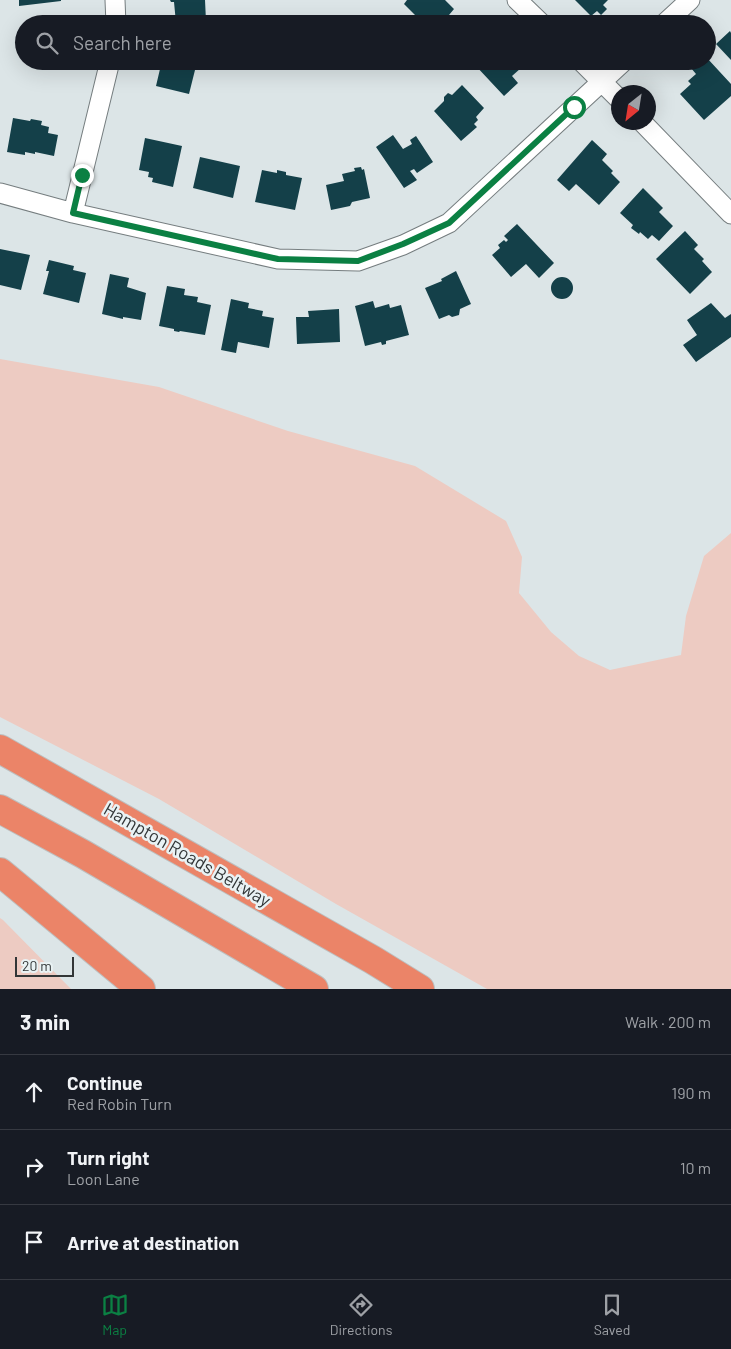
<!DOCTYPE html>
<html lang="en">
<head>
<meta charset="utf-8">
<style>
	body { margin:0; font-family:Barlow,sans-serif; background:#242831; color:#f1f3f6 }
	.compass { position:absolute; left:611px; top:85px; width:45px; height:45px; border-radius:50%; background:#171b24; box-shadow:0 5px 20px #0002; rotate:210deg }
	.scale { position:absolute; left:15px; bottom:12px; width:59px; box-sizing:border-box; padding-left:5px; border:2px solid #323637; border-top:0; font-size:14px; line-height:18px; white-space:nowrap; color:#323637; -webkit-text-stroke:4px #e9f2f4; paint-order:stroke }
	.stop { position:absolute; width:15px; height:15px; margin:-11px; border:4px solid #0b8043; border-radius:50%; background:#fff }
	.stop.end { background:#0b8043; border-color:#fff; box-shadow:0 1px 5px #0008 }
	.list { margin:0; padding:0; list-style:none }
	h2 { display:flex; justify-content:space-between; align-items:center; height:65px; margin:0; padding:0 20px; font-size:21px }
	h2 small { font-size:16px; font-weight:400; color:#9ea1a6 }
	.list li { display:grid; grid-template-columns:32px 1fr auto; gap:15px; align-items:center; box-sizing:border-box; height:75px; padding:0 20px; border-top:1px solid #363941 }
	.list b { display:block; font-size:19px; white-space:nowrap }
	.list p { margin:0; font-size:16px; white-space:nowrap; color:#9ea1a6 }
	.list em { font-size:16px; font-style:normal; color:#9ea1a6 }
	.icon { flex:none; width:28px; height:28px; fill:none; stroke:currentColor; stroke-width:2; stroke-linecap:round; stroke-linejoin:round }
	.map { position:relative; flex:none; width:731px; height:989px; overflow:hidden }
	.search { position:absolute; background:#171b24; box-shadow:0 5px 20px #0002; left:15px; right:15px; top:15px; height:55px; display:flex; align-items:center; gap:12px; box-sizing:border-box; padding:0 18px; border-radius:28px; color:#9ea1a6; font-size:19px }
	.sheet { height:290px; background:#171b24 }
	nav { display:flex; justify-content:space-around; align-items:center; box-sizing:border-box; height:70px; border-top:1px solid #363941; background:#171b24; font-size:14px; color:#9ea1a6 }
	nav a { display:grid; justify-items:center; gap:2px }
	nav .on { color:#0b8043 }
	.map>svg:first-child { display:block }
	.green { fill:#edcbc2 }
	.building { fill:#144049 }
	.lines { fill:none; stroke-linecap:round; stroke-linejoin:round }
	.minor-casing { stroke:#757d7f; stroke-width:21 }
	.highway-casing { stroke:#bdbfbf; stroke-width:30 }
	.minor { stroke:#fff; stroke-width:19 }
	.highway { stroke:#eb8468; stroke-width:28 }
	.route { stroke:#0b8043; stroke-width:6 }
	.labels { text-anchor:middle; stroke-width:5; stroke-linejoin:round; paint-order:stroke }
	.street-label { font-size:18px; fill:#323637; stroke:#e9f2f4 }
</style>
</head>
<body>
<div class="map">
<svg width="731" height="989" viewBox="0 0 731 989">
	<rect width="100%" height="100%" fill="#dce5e7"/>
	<!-- green -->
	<path class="green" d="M0 359 159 387 288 431 415 466 506 521 522 557 519 593 551 632 579 656 610 670 681 655 686 616 704 556 731 533V989H487L336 904 159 799 0 717Z
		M0 918 3 920 71 989H0Z"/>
	<!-- building -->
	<path class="building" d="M19 0H61V1L19 6Z
		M170 0H205L206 21 176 23 174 2H171Z
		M407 0H445L454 9 449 15 451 17 444 24H424L404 4Z
		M575 0H608L603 5 607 9 601 15 597 11 591 16Z
		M730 31 731 33V60L716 44Z
		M707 58 731 84V96L704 120 680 94 691 84 688 81 696 74 691 68 699 61H707Z
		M164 61H195L194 66H196L189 94 156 86 160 69 162 70Z
		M479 61H524L519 66 521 68 512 76 518 83 504 96 475 65Z
		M462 85 484 108 476 117 478 120 474 124 477 127 461 141 434 111 444 101V97L448 93 452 95Z
		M13 118 30 121 31 119 42 121 41 125 49 127 48 133 58 135 54 156 35 152V154L25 152V155L7 152Z
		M393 135 403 149 412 144 410 140 416 136 433 162 417 173 414 169 410 171 417 180 404 188 376 147Z
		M145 138 182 146 173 187 152 182 153 178 148 177 149 172 139 170Z
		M592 140 607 154 602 160 613 171 611 173 620 182 599 205 576 184 569 191 557 180Z
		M200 157 240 166 233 198 193 188Z
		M361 167 362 170 364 169 370 198 352 202 350 206 331 210 326 185 344 181 342 174 355 171 354 168Z
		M262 170 277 173V170L286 172V175L302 178 295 210 255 202Z
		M643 188 663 208 659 212 673 226 659 241 652 235 648 239 640 232 639 234 631 228 633 225 620 213Z
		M517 224 554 263 539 278 526 264 511 277 492 255 500 248 498 245 504 240 506 242 508 240 504 236Z
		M685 231 698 245 694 249 704 259 702 261 712 272 690 294 656 259Z
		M0 249 30 255 21 290 0 285Z
		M49 260 74 266 73 270 86 273 79 303 43 294 49 271H46Z
		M456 271 471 304 460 309 459 315 452 317 449 315 439 319 425 288 442 281 441 279Z
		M110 274 129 278 127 287 146 293 141 320 123 317V319L102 314Z
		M551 288a11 11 0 1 1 22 0a11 11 0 1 1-22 0Z
		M167 286 185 289 184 295 198 297 197 302 211 305 205 335 180 331 179 332 174 331V329L159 326Z
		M231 299 249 303 248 308 263 311 262 316 274 318 269 348 238 342 236 353 221 350Z
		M373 301 375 308 389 304 390 308 401 305 409 335 386 341V344L382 345 381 342 365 346 355 306Z
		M711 303 725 318 731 314V337L696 362 683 345 697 335 687 320Z
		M339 309 340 342 297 344 296 317H309L308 311Z"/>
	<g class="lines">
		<!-- minor casing -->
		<g class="minor-casing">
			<path id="minor" d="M115 0 116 24
				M517 0 542 24
				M664 24 690 0
				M581 61 618 98
				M642 122 731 214
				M0 193 73 213 278 259 358 261 403 245 449 223 624 61
				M73 213 110 61"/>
		</g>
		<!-- highway casing -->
		<g class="highway-casing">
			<path id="highway" d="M0 749 373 960 420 989
				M0 809 83 854 314 989
				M0 872 141 989"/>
		</g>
		<!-- minor -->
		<use href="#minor" class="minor"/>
		<!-- highway -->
		<use href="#highway" class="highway"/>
	</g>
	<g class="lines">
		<!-- route -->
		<path class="route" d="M82 175 73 213 278 259 358 261 403 244 449 223 574 107"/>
	</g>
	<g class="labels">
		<!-- street labels -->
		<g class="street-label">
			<text transform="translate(187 855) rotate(30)" y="6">Hampton Roads Beltway</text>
		</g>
	</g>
</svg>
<svg class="compass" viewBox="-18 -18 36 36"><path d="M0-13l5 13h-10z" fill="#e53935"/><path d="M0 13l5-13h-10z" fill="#9ea1a6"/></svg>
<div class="scale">20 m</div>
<div class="stop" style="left:574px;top:107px"></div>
<div class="stop end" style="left:82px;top:175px"></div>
<div class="search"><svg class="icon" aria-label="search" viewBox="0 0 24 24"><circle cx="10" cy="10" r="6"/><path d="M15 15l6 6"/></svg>Search here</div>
</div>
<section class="sheet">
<h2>3 min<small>Walk · 200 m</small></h2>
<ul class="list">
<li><svg class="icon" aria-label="ahead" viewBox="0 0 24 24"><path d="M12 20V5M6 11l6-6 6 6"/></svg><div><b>Continue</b><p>Red Robin Turn</p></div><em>190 m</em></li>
<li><svg class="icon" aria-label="right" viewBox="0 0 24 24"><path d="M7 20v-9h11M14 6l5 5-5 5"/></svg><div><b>Turn right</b><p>Loon Lane</p></div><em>10 m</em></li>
<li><svg class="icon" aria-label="arrive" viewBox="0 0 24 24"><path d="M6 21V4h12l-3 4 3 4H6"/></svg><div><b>Arrive at destination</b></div></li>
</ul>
</section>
<nav>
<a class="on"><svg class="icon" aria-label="map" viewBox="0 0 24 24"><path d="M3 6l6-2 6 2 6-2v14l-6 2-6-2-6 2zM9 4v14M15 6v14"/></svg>Map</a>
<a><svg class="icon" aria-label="directions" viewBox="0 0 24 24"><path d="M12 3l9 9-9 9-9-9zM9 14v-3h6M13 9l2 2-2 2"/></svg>Directions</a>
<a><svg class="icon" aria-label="saved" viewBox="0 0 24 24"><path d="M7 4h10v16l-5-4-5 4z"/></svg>Saved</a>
</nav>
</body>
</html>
